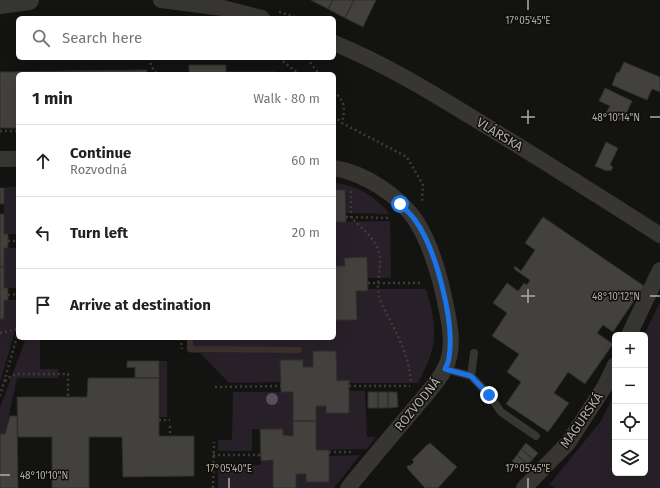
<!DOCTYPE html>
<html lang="en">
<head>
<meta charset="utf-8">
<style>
	body { margin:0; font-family:"Fira Sans",sans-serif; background:#f2f2f2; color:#202124 }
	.controls { position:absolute; right:12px; bottom:12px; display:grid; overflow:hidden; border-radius:6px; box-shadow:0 4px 16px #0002 }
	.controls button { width:36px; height:36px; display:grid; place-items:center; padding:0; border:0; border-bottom:1px solid #e0e0e0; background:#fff; color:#202124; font:20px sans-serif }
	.stop { position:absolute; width:12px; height:12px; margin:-9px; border:3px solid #1a73e8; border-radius:50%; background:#fff }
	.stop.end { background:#1a73e8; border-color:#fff; box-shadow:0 1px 4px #0008 }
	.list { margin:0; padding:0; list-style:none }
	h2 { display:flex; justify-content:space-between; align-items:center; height:52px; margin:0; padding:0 16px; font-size:17px }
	h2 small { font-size:13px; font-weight:400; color:#757577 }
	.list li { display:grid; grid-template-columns:26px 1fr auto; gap:12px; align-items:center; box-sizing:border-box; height:72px; padding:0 16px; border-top:1px solid #e0e0e0 }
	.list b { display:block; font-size:15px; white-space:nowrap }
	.list p { margin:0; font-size:13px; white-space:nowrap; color:#757577 }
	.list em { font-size:13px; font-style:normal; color:#757577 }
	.icon { flex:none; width:22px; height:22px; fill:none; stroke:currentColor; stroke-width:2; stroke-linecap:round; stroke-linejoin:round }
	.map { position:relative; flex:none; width:660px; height:488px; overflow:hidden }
	.search { position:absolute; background:#fff; box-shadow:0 4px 16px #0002; left:16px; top:16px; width:320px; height:44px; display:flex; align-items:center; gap:10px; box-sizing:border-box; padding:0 14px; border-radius:6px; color:#757577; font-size:15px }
	.panel { position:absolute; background:#fff; box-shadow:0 4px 16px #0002; left:16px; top:72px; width:320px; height:268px; border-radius:6px }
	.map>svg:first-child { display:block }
	.green { fill:#272028 }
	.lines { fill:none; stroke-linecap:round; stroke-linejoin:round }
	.stream { stroke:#3d312d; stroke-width:6 }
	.building { fill:#43413d; stroke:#2f2e2b }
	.path { stroke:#3f3c38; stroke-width:2.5; stroke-dasharray:2 3; stroke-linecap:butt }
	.service { stroke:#383632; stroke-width:8 }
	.minor { stroke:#383632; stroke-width:16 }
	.tertiary { stroke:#383632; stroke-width:20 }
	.tree { fill:#5d4b5f }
	.route { stroke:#1a73e8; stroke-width:5 }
	.ticks { fill:none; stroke:#b4aba3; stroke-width:1.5 }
	.labels { text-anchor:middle; stroke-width:3; stroke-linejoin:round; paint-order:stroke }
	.street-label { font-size:13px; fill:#b4aba3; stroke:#0e0e0c }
	.ticks-label { font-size:10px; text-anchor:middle; fill:#b4aba3; stroke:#0e0e0c; stroke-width:3; stroke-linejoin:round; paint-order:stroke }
</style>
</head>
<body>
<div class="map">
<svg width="660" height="488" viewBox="0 0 660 488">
	<rect width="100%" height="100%" fill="#131311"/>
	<!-- green -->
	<path class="green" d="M334 183C356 184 376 197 390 214L345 213V190H334Z
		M18 186 17 234H4V188Z
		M390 221 391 278H368L367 257 345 258V266H335L334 222Z
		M4 248H16V288H4Z
		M368 289H426C428 294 429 301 431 307 438 339 433 355 418 383H349V380L337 381 336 351H313V367H303V360H280L281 382 229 383 200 353H190L189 338H334V320H357L356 291H368Z
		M4 300H18V321L0 382V319H4Z
		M660 302V488H556L549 485 601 421 615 393V473H645V335H644Z
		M26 338H40V369H58V378H17L5 434H0V408Z
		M159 361H167V417H159Z
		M349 391H365L367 437H376L367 449 316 450V406H326V413H349Z
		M233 392H293V436L283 435V429H252V451H218V440H232Z
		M360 455 334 488H296V474H306V482L329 456Z
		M273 460V488H218V465H261V461Z"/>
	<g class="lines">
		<!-- stream -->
		<path class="stream" d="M190 338V349L299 350"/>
	</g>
	<!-- building -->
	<path class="building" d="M311 0H333L328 9Z
		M333 0H354L345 18 328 9Z
		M354 0H376L363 27 345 18Z
		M624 62 660 77V92L652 89 647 100 612 85 617 72 619 73Z
		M189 65H226V72H275V74H189Z
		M147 70V74H18V128H0V72Z
		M605 88 632 101 623 121 606 113 610 106 599 101Z
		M606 142 618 148 610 165 613 167 611 171 608 170 607 171 595 166Z
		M0 188H4V204H0Z
		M334 190H345L346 222H334Z
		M0 214H4V234H8V248H4V267H0Z
		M543 217 644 286 613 332 603 325 597 333 613 344 585 384 568 372 554 393 569 403 548 432 506 404 521 382 507 372 519 354 492 336 507 313 493 303 507 283 518 291 524 283 527 285 530 280 514 269 515 266 521 271 535 250 525 243Z
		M334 251 335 266H345L344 258 367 257 368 291H356L357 320H334Z
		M0 267H4V288H8V300H4V319H0Z
		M313 351H336L337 381 349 380V413H326V406H316V421H293V392H281L280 360H303V367H313Z
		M127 361H159V378H135V367L127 368Z
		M88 378H159V436H194V476L123 477 122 437H89V488H52V437H18L17 397H87Z
		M368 392H378V408H368Z
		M378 392H388V408H378Z
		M388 392H397L398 407 388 408Z
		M10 416H17L18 488H0V434H5Z
		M293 421H316V450H329V482H306V474H296V488H273V460L261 461 260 429H283V435L293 436Z
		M430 443 457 467 438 488H425L407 468 408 465 410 466 414 462 412 460 427 445Z
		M526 443 538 453 533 459 521 449Z
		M521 449 533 459 528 465 517 455Z
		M517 455 528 465 523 471 512 461Z"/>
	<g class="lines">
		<!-- path -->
		<path class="path" d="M279 12 299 18
			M150 58 151 66 157 74
			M279 58 299 74
			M310 58 309 61 319 74
			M334 91C346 104 345 107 342 123
			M334 116 342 123 407 157 423 185 422 201
			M0 131H18
			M351 191V217C360 227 374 237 378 250 384 265 375 280 379 295 382 307 389 318 394 328 403 346 410 364 411 384
			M346 217 391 218
			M8 241H18
			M368 283H423
			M8 295 18 294
			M0 333 18 329
			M181 338 182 349
			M5 381 11 376 17 374H68V397
			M349 386H410
			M215 387 281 386
			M0 396 18 333
			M159 420H170
			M170 426V436
			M329 452H354
			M213 455H261
			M213 488 214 442"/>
		<!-- service -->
		<path class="service" d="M445 369 471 376 489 395 501 412 536 436
			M471 376 474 353"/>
		<!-- minor -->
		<path class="minor" d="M161 0 223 8 262 18
			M334 43C385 64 431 92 478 121 539 158 599 196 660 235
			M0 159H18
			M334 168C364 173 399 195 416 221 432 246 440 277 446 306 450 325 455 350 445 368 438 383 424 396 414 409 392 435 370 461 348 488
			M629 335 660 270
			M524 488 568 443 605 386 615 365"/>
		<!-- tertiary -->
		<path class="tertiary" d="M0 4 29 0"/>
	</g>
	<!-- trees -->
	<circle class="tree" cx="272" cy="399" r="6"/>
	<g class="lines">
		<!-- route -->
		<path class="route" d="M400 204C405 209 411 214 415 220 436 249 455 322 449 357 449 361 447 365 445 369L471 376 489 395"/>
	</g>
	<!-- ticks -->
	<path class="ticks" d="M528 0V10M528 110V124M521 117H535M650 117H660M528 289V303M521 296H535M650 296H660M0 475H10M229 478V488M528 478V488"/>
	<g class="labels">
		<!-- street labels -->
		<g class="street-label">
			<text transform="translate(500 134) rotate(31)" y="5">VLÁRSKA</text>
			<text transform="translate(417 404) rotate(-51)" y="5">ROZVODNÁ</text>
			<text transform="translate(581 420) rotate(-55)" y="5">MAGURSKÁ</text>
		</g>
	</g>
	<g class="ticks-label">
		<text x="528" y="24">17°05'45"E</text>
		<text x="616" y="121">48°10'14"N</text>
		<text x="616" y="300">48°10'12"N</text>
		<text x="229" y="472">17°05'40"E</text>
		<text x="528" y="472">17°05'45"E</text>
		<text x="44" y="479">48°10'10"N</text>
	</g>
</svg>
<div class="controls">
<button>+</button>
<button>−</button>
<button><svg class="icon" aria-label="locate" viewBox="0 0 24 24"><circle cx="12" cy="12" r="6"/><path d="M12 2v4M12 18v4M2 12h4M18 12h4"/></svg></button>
<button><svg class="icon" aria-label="layers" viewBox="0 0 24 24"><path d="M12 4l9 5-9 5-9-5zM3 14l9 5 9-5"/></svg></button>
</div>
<div class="stop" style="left:400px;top:204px"></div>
<div class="stop end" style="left:489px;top:395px"></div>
<div class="search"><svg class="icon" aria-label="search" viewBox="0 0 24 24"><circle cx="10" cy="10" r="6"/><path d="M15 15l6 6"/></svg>Search here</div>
<section class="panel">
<h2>1 min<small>Walk · 80 m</small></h2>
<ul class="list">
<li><svg class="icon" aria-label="ahead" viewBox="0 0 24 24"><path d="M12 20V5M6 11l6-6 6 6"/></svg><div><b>Continue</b><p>Rozvodná</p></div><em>60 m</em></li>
<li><svg class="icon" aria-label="left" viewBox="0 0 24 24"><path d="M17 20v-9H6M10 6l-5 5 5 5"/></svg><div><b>Turn left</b></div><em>20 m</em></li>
<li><svg class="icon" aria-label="arrive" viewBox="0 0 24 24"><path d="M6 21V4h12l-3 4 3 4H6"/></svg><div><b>Arrive at destination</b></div></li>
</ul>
</section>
</div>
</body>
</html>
